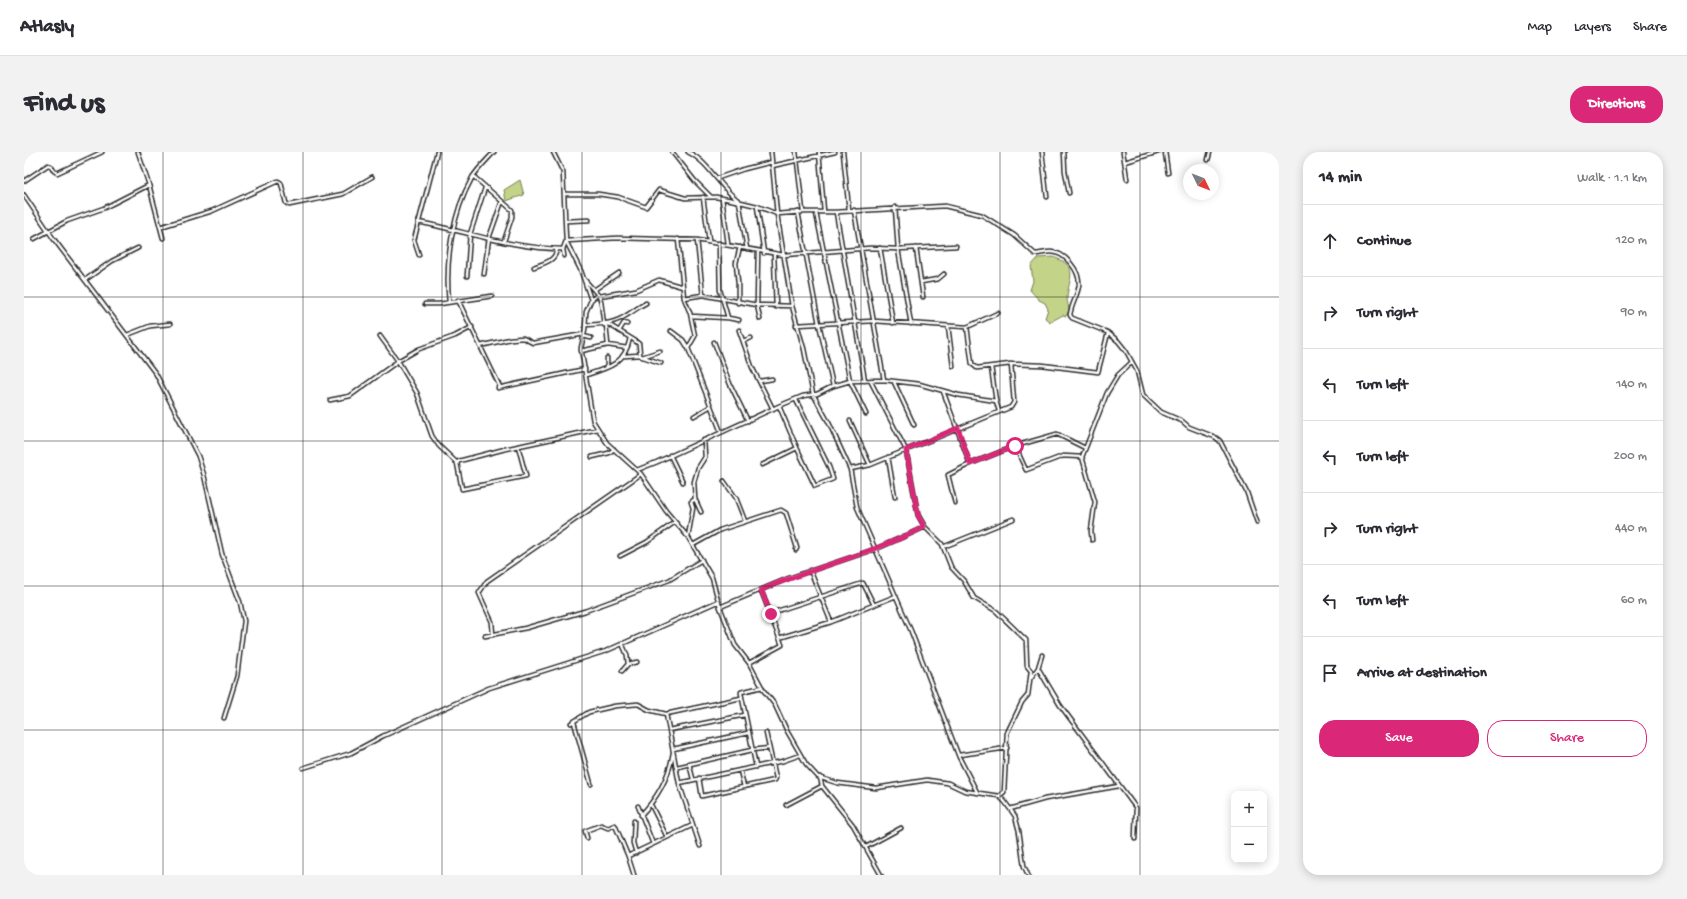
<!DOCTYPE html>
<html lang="en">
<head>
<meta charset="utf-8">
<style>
	body { margin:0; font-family:"Gochi Hand",sans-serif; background:#f2f2f3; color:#2b2b33 }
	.controls { position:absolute; right:12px; bottom:12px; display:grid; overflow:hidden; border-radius:8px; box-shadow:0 2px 10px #0003 }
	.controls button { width:36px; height:36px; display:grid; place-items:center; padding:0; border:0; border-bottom:1px solid #e1e1e2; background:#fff; color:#2b2b33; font:20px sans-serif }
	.compass { position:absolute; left:1159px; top:12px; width:36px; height:36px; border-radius:50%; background:#fff; box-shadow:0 2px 10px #0003; rotate:133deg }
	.stop { position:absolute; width:12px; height:12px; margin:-9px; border:3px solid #db2777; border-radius:50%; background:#fff }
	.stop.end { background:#db2777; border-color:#fff; box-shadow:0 1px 4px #0008 }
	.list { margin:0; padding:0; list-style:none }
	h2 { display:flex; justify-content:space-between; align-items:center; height:52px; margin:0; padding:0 16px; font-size:17px }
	h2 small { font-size:13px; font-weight:400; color:#7c7c81 }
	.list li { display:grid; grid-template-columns:26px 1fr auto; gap:12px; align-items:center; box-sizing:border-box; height:72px; padding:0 16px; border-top:1px solid #e1e1e2 }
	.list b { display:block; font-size:15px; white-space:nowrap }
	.list em { font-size:13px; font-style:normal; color:#7c7c81 }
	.actions { display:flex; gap:8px; padding:12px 16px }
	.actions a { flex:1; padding:9px 0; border:1px solid #db2777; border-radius:16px; text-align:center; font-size:14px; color:#db2777 }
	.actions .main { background:#db2777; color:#fff }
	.icon { flex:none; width:22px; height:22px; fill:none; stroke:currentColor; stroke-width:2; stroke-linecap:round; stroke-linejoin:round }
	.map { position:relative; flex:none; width:1255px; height:723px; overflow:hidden; border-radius:16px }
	header { display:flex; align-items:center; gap:24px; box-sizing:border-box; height:56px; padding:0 20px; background:#fff; border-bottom:1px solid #e1e1e2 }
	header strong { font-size:19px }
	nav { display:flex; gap:22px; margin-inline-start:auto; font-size:14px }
	.intro { display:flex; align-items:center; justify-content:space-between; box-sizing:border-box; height:96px; padding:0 24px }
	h1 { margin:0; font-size:28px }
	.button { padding:10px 18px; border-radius:16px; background:#db2777; color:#fff; font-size:14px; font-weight:700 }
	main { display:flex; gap:24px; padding:0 24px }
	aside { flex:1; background:#fff; border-radius:16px; box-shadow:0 2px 10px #0003 }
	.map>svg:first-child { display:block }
	.green { fill:#c3d387; stroke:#777f59 }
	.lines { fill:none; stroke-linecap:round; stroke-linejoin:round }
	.minor-casing { stroke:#2b2b2b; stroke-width:5.5 }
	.minor { stroke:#fff; stroke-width:2.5 }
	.route { stroke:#db2777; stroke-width:5 }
	.grid { fill:none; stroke:#2b2b2b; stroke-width:1; stroke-opacity:0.55 }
</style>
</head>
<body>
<header>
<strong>Atlasly</strong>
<nav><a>Map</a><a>Layers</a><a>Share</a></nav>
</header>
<div class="intro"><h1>Find us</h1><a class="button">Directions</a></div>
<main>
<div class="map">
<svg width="1255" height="723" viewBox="0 0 1255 723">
	<rect width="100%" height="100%" fill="#fff"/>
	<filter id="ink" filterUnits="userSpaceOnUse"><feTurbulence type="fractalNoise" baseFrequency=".025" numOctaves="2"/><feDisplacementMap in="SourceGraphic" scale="8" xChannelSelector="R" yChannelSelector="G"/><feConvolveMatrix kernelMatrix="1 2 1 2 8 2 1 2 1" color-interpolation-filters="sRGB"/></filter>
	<g filter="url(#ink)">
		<!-- green -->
		<path class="green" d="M496 28 500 43 482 49 480 38Z
			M1029 105C1057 114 1044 127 1043 146 1043 150 1045 155 1045 159L1042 164 1039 163 1026 170 1021 166 1024 157 1021 151 1015 148 1006 138 1009 129 1007 114 1014 106Z"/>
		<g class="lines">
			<!-- minor casing -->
			<g class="minor-casing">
				<path id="minor" d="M114 0 125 33 139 86
					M529 0 539 20 542 89 557 119 567 148 562 160 561 177 557 196 569 269 583 291 617 322 642 359 664 385 688 426 696 455 711 493 725 511 740 539 751 553 763 579 782 612 794 625 813 631 852 636 903 628 924 631 941 639 975 644 981 650 991 664 995 679 1000 714 1004 723
					M648 0 671 29 687 45
					M664 0C685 10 696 36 715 49L723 97
					M747 0 753 62 768 154 780 197 789 242 805 271 826 317 833 355 887 479 935 605 953 640
					M772 0 779 60
					M795 0 800 60
					M819 0 825 58
					M1018 0 1023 45
					M1040 0 1041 19 1045 41
					M1099 0 1103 27
					M1141 0 1144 21
					M1184 8 1186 0
					M1101 10 1134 0
					M748 14 811 0
					M449 24 488 58V65L480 89
					M694 26 720 17 748 10
					M0 29 24 13 27 14 30 19 33 21 78 0
					M540 42H574L594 45 622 55 635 38 661 46 692 45 708 48 733 54 753 62 779 60H812L921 54 958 63 990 83 1011 102C1016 102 1021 100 1027 100 1041 100 1056 119 1055 133 1054 143 1047 153 1046 163L1048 166 1083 180 1094 189 1102 199 1113 219 1119 243 1137 260 1158 269 1165 275 1191 285 1196 289 1223 341 1233 370
					M0 43 29 86 132 222 174 304 180 323 198 402 216 450 220 469 213 524 200 566
					M679 45 685 89
					M698 46 704 92
					M733 54 740 101
					M871 55 874 97 887 172
					M830 58 860 228
					M774 60 795 172 809 234
					M812 60 841 229
					M792 61 826 229 842 262
					M542 69 565 68
					M394 70C441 79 490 97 539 97
					M136 75 188 59 254 29 257 31 262 51 265 53 319 42 348 25
					M10 87 43 69 80 56 125 33
					M654 87 660 146 666 161 671 184 664 196
					M673 88 679 143
					M695 91 696 138 704 166
					M856 96 869 171
					M892 96 899 145
					M734 99 733 153 736 167
					M395 103 390 88 413 0
					M750 103 752 155
					M540 104 539 97 542 89 593 86 673 88 760 103 846 96 874 97 932 94
					M510 115C521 111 531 109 533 97
					M460 122 465 86 478 49
					M443 124 446 82 461 36
					M61 128 88 109 114 96
					M561 128 575 144 612 138 635 128 659 135
					M897 130 914 127 920 122
					M570 138 595 121
					M575 144 577 150 580 173
					M660 146 679 143 733 153 768 154
					M434 148 476 235
					M567 148 573 143
					M425 150C421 109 428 62 448 26 454 16 463 8 470 0
					M714 151V131L712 111 716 95
					M401 152H415L468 144
					M667 164 704 166 715 168
					M582 172 584 193
					M584 172 610 188 615 192 616 203
					M561 173C577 172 590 172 603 163 610 159 614 155 622 151
					M772 173 850 169 943 175 974 161
					M924 174 929 214
					M943 175 948 212 953 216 987 212 1018 213 1074 220 1084 181
					M715 178 728 215 749 257
					M595 179 600 171 603 172
					M647 179 659 188 664 196 697 280
					M103 183 126 174 146 172
					M356 184 374 209 393 241 408 284 415 294 433 311
					M559 184 567 186
					M719 189 727 186
					M690 190 706 232 724 269
					M456 194 486 187 499 186 509 191 560 182
					M557 199 584 193 603 196
					M600 204 616 203 618 205 636 199
					M619 205 637 211
					M583 215V206
					M967 215 972 249
					M562 223C585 216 601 212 606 186
					M736 229 748 227
					M847 230 882 298 894 363 901 375
					M870 230 890 273
					M474 236 561 217
					M919 239 946 312 924 323 931 351
					M306 248 326 244 374 209 395 197 431 184 448 175
					M772 248 805 315 809 327 791 334 773 296
					M670 264 687 254
					M826 269 846 313
					M494 294 502 324 438 337 433 311 435 309 481 297 574 277
					M991 294 1002 318 1039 304 1058 305
					M646 303 659 330
					M568 305 585 301 590 297
					M864 305 871 345
					M946 312 991 294 1033 282 1061 296
					M738 313 773 296 755 254
					M826 317 846 313 987 255 990 250 987 212
					M613 318 633 310 755 254 779 244 793 242 809 234 826 229 860 228 895 232 934 243 972 249 975 259
					M700 329 712 346 721 369
					M671 347 677 360
					M664 385 669 356 667 350 671 347 670 330 674 316 681 305 680 288
					M1068 388 1067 379 1071 350 1058 305 1083 241 1094 223 1108 210
					M669 393 696 378 757 358 762 361 773 396 772 398
					M919 395 989 367
					M596 404 623 390 651 370
					M786 418 807 470
					M696 455 765 426 852 397 901 375 918 392 927 415 940 429 950 446 972 459 1002 488 1003 514 1007 519 1004 543 998 550 983 581 980 640 975 644
					M747 461 839 431 850 453
					M469 483 468 470 455 441 463 429 617 322
					M461 484 502 476 561 459 645 428 678 408
					M755 486 807 470 872 444
					M725 511 758 493 737 438
					M604 512 613 510
					M1014 516 1036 553 1112 656 1111 687
					M598 519 604 512 603 503 598 491
					M1006 527 1014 516 1018 503
					M550 570 567 632
					M547 571 565 560 591 554 614 552 625 558 642 562
					M645 578 721 563
					M649 597 724 581
					M935 603 983 596
					M665 611 669 627
					M653 615 728 598 745 596
					M732 615 717 541V540L738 535
					M279 616 327 601 359 584 465 536 582 499 695 449
					M716 618 720 635
					M796 625 798 634 829 673 857 723
					M675 626 678 644 751 628 752 626 742 581
					M655 631 759 609 776 603
					M627 653 643 685
					M762 653 798 634
					M614 654 629 692
					M986 657 1021 647 1095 634
					M617 663C634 645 645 626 649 601
					M610 669 609 691 612 701
					M563 686 561 679 577 673 584 676 591 673 604 704 610 723
					M676 694 655 631 642 562 717 546
					M842 695 877 676
					M604 704 669 673"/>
			</g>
			<!-- minor -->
			<use href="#minor" class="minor"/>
		</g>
	</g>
	<g class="lines" filter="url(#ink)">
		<!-- route -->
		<path class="route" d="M747 462 737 438C791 415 848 402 900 375L894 363 882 298 934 276 946 312 991 294"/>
	</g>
	<!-- grid -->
	<path class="grid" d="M139 0V723M279 0V723M418 0V723M558 0V723M697 0V723M837 0V723M976 0V723M1116 0V723M0 145H1255M0 289H1255M0 434H1255M0 578H1255"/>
</svg>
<div class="controls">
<button>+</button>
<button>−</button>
</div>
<svg class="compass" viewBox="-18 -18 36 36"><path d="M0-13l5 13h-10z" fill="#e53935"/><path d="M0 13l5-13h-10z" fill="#7c7c81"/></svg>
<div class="stop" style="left:991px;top:294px"></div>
<div class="stop end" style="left:747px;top:462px"></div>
</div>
<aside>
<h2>14 min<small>Walk · 1.1 km</small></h2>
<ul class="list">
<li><svg class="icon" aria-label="ahead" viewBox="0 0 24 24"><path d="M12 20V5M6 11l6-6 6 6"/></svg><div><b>Continue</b></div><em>120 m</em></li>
<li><svg class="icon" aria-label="right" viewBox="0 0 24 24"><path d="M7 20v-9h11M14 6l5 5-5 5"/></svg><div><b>Turn right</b></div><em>90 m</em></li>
<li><svg class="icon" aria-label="left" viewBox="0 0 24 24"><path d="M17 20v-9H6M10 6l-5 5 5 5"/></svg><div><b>Turn left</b></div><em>140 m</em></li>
<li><svg class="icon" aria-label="left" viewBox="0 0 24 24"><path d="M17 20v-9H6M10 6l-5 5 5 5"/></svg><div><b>Turn left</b></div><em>200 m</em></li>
<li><svg class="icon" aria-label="right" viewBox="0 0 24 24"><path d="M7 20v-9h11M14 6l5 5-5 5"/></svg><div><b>Turn right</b></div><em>440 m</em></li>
<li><svg class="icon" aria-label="left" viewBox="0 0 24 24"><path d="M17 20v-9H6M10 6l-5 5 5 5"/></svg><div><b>Turn left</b></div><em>60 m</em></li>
<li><svg class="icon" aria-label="arrive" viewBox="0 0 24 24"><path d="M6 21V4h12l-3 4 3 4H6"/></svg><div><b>Arrive at destination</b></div></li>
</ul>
<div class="actions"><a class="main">Save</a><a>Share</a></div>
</aside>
</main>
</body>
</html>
